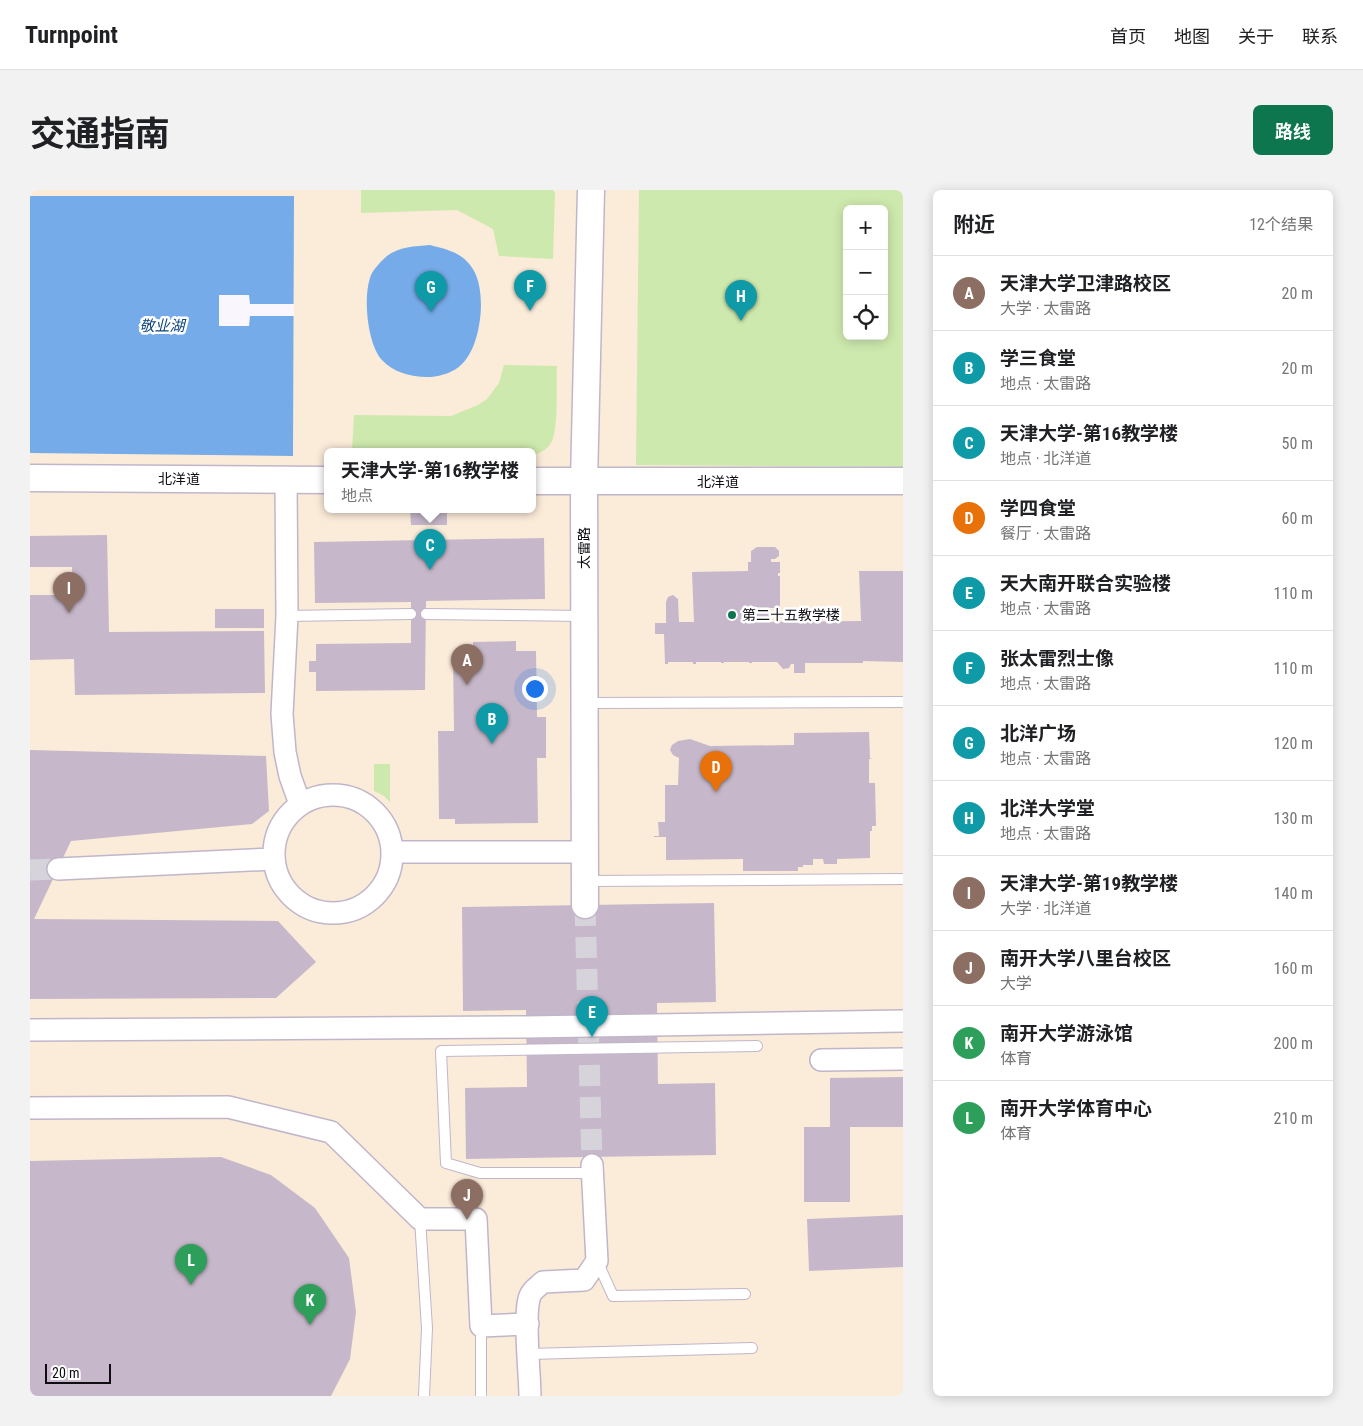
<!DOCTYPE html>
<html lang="zh">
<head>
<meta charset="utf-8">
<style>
	body { margin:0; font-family:"Roboto Condensed","Noto Sans SC",sans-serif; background:#f2f2f2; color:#202124 }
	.controls { position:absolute; right:15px; top:15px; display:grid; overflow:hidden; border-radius:8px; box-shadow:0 2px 12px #0003 }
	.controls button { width:45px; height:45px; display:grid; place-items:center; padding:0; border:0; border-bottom:1px solid #e0e0e0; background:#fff; color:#202124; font:25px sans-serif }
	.scale { position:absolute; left:15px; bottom:12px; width:66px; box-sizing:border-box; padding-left:5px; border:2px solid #0f0c12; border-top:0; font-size:14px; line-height:18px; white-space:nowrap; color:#0f0c12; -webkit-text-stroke:4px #fff; paint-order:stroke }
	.you { position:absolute; left:504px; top:498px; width:18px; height:18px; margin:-12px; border:4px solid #fff; border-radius:50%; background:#1a73e8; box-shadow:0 0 0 8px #1a73e833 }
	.badge { display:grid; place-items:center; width:32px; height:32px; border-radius:50%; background:#0e764e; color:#fff; font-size:16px; font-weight:700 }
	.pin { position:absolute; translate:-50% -41px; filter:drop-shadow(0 1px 2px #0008) }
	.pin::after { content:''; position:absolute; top:26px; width:18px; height:15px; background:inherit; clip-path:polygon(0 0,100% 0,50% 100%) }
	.popup { position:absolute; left:294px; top:258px; width:212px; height:65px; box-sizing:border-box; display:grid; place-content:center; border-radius:8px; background:#fff; filter:drop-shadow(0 1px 4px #0005); font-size:16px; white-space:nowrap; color:#757577 }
	.popup b { font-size:19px; color:#202124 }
	.popup::after { content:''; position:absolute; left:50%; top:100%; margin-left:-10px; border:10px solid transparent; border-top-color:#fff }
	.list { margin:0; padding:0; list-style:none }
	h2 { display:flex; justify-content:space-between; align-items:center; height:65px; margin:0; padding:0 20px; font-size:21px }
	h2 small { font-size:16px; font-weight:400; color:#757577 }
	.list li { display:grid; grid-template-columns:32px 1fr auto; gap:15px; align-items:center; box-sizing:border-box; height:75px; padding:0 20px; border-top:1px solid #e0e0e0 }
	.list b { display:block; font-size:19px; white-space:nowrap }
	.list p { margin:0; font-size:16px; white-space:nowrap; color:#757577 }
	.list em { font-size:16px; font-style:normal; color:#757577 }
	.icon { flex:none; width:28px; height:28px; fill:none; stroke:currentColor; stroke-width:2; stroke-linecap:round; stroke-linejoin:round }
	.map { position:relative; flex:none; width:873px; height:1206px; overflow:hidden; border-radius:8px }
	header { display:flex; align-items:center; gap:30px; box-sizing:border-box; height:70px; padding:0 25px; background:#fff; border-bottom:1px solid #e0e0e0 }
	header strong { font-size:24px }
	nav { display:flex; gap:28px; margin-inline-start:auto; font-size:18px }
	.intro { display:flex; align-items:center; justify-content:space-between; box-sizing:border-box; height:120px; padding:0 30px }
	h1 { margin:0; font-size:35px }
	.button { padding:12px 22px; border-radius:8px; background:#0e764e; color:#fff; font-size:18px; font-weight:700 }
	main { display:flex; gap:30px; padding:0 30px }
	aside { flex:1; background:#fff; border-radius:8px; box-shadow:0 2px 12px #0003 }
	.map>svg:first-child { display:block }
	.education { fill:#fbebd9; fill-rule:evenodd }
	.green { fill:#cee9ad; fill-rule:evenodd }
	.water { fill:#75abe8 }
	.pier { fill:#faf6fe }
	.building { fill:#c6b8ca }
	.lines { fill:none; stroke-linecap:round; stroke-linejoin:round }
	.minor-tunnel { stroke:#d7d3db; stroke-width:21; stroke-dasharray:21 11; stroke-linecap:butt }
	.service-casing { stroke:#c0b6ca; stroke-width:12 }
	.minor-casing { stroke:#c0b6ca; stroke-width:24 }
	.tertiary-casing { stroke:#c0b6ca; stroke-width:29 }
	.service { stroke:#fff; stroke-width:10 }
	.minor { stroke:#fff; stroke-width:21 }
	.tertiary { stroke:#fff; stroke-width:26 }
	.poi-dot { fill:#0e764e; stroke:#fff; stroke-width:2 }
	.labels { text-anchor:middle; stroke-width:5; stroke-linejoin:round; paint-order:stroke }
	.street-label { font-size:14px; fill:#0f0c12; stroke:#fff }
	.poi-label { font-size:14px; fill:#0f0c12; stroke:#fff; text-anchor:start }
	.water-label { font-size:15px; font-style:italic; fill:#0b467d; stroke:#fff }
</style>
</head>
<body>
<header>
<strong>Turnpoint</strong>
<nav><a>首页</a><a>地图</a><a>关于</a><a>联系</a></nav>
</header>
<div class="intro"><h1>交通指南</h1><a class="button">路线</a></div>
<main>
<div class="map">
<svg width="873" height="1206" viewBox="0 0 873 1206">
	<rect width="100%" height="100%" fill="#faf6fe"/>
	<!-- education -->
	<path class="education" d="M0 0H873V1206H0ZM817 19H854V146H817ZM298 261H502V319H298Z"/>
	<!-- green -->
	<path class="green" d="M331 0H523L525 3 523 69 469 66 463 39 427 20 331 23Z
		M609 0H873V277L606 275ZM817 19H854V146H817Z
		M474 175 527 176C526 193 529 240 521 253 517 260 509 263 503 266L502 261H322L324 225 421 226 448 215 457 209 469 193Z
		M344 574H360V612L354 606 344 601Z"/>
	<!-- water -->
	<path class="water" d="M0 6H264L263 266 0 263Z
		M400 55C419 60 434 63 444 81 457 104 451 156 432 174 425 182 411 186 401 187 384 188 364 183 352 170 337 154 332 103 342 83 345 78 352 70 357 66 368 57 386 56 400 55Z"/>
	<!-- pier -->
	<path class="pier" d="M189 105H219L220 114H264V126H220L219 136H189Z"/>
	<!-- building -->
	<path class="building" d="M380 319H417V335H381Z
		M77 345 79 442 234 441 235 503 45 505 44 469 0 470V405H43L42 377H0V346Z
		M514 348 515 409 396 411 395 500 286 501V482H279V471H286V454L381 453V412L285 413 284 352Z
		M727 357H745L749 361V366L745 369H741V372H750V383H748V386H750V418H740V432L831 431 829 381H873V472L833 471V473H775V483H764V474H761L759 478 753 479 747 472H722V473H719V472H694V473H691V472H666V474H663V472H638V474H635L634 444H625V433H636V412L638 407 643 405 648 409 649 432H664L662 382 718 381V372H721V361Z
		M185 419H234V438H185Z
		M486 451V461H506L507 527H516V568H507L508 633 425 634V629H409L408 541H424L423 462 443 461V452Z
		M839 542 840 568 842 569H839V593H845L846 636H842V641H840V668L807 669V674H794L793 669H783V675H773V677H768V681H713V669L636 670V647H624V646H629L628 632H635V595H648L649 568 643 565 640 560 642 555 648 551 660 549 680 556 764 555V543Z
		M0 560 236 566 239 621 222 634 41 651 4 729 248 731 286 772 246 808 0 809Z
		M684 713 686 812 627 813 628 894 685 893 686 965 436 969 435 898 497 897 496 820 433 821 432 717Z
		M873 887V937H820V1012H774V937H800V888Z
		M191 967 241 985 285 1018 319 1068 326 1122 320 1169 301 1206H0V971Z
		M873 1025V1077L779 1081 777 1029Z"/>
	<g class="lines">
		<!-- minor-tunnel -->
		<path class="minor-tunnel" d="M0 680 28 679
			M555 715 562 975"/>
		<!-- service casing -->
		<g class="service-casing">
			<path id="service" d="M396 424 554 426
				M257 426 381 424
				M555 513 873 512
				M556 691 873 689
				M562 983H450L416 973 411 861 727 856
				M390 1029 397 1138 394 1206
				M567 1071 583 1106 715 1104
				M451 1136V1206
				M499 1164 722 1158"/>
		</g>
		<!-- minor casing -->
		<g class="minor-casing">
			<path id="minor" d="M256 289 257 426 252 524 255 562 260 586 270 614
				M244 664a59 59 0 1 1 118 0a59 59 0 1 1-118 0Z
				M363 662H555
				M28 679 243 669
				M0 840 496 837 873 831
				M791 870 873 869
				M0 918 198 917 301 942 390 1029H446L451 1136 498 1134
				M500 1206C500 1185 493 1123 500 1106 502 1100 509 1096 513 1092L554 1090 567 1071 562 975"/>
		</g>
		<!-- tertiary casing -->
		<g class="tertiary-casing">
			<path id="tertiary" d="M0 288 298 290
				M502 291H873
				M555 715 554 292 561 0"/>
		</g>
		<!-- service -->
		<use href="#service" class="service"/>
		<!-- minor -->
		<use href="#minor" class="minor"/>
		<!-- tertiary -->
		<use href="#tertiary" class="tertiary"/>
	</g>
	<!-- markers -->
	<circle class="poi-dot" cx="702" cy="425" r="5"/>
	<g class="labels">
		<!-- street labels -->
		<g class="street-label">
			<text x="149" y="294">北洋道</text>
			<text x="688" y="297">北洋道</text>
			<text transform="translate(554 358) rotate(-90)" y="5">太雷路</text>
		</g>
		<!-- poi labels -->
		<g class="poi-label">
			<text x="712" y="430">第二十五教学楼</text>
		</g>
		<!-- water labels -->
		<g class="water-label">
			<text x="132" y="141">敬业湖</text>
		</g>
	</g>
</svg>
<div class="controls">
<button>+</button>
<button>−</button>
<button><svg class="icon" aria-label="locate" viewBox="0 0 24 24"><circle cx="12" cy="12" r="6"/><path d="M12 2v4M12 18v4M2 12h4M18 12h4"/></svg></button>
</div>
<div class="scale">20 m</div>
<div class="you"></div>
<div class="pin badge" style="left:437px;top:495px;background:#8d6e63">A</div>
<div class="pin badge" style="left:462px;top:554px;background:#0f9aa8">B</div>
<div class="pin badge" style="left:400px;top:380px;background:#0f9aa8">C</div>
<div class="popup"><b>天津大学-第16教学楼</b>地点</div>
<div class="pin badge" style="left:686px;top:602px;background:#e8710a">D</div>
<div class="pin badge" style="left:562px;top:847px;background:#0f9aa8">E</div>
<div class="pin badge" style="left:500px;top:121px;background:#0f9aa8">F</div>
<div class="pin badge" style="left:401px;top:122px;background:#0f9aa8">G</div>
<div class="pin badge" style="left:711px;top:131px;background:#0f9aa8">H</div>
<div class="pin badge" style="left:39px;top:423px;background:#8d6e63">I</div>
<div class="pin badge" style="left:437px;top:1030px;background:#8d6e63">J</div>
<div class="pin badge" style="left:280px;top:1135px;background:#2e9e5b">K</div>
<div class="pin badge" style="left:161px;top:1095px;background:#2e9e5b">L</div>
</div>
<aside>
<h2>附近<small>12个结果</small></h2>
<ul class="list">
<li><span class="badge" style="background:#8d6e63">A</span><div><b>天津大学卫津路校区</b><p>大学 · 太雷路</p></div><em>20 m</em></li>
<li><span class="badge" style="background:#0f9aa8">B</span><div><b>学三食堂</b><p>地点 · 太雷路</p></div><em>20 m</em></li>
<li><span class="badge" style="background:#0f9aa8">C</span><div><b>天津大学-第16教学楼</b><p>地点 · 北洋道</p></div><em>50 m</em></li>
<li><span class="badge" style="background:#e8710a">D</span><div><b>学四食堂</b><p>餐厅 · 太雷路</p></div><em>60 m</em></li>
<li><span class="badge" style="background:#0f9aa8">E</span><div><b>天大南开联合实验楼</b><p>地点 · 太雷路</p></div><em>110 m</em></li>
<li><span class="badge" style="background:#0f9aa8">F</span><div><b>张太雷烈士像</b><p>地点 · 太雷路</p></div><em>110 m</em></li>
<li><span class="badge" style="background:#0f9aa8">G</span><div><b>北洋广场</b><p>地点 · 太雷路</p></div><em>120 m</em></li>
<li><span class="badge" style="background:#0f9aa8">H</span><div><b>北洋大学堂</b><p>地点 · 太雷路</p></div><em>130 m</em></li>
<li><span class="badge" style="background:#8d6e63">I</span><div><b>天津大学-第19教学楼</b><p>大学 · 北洋道</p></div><em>140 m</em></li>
<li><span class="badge" style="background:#8d6e63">J</span><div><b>南开大学八里台校区</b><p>大学</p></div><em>160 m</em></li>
<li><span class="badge" style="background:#2e9e5b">K</span><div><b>南开大学游泳馆</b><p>体育</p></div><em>200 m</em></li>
<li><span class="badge" style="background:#2e9e5b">L</span><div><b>南开大学体育中心</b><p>体育</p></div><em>210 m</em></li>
</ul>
</aside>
</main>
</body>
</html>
